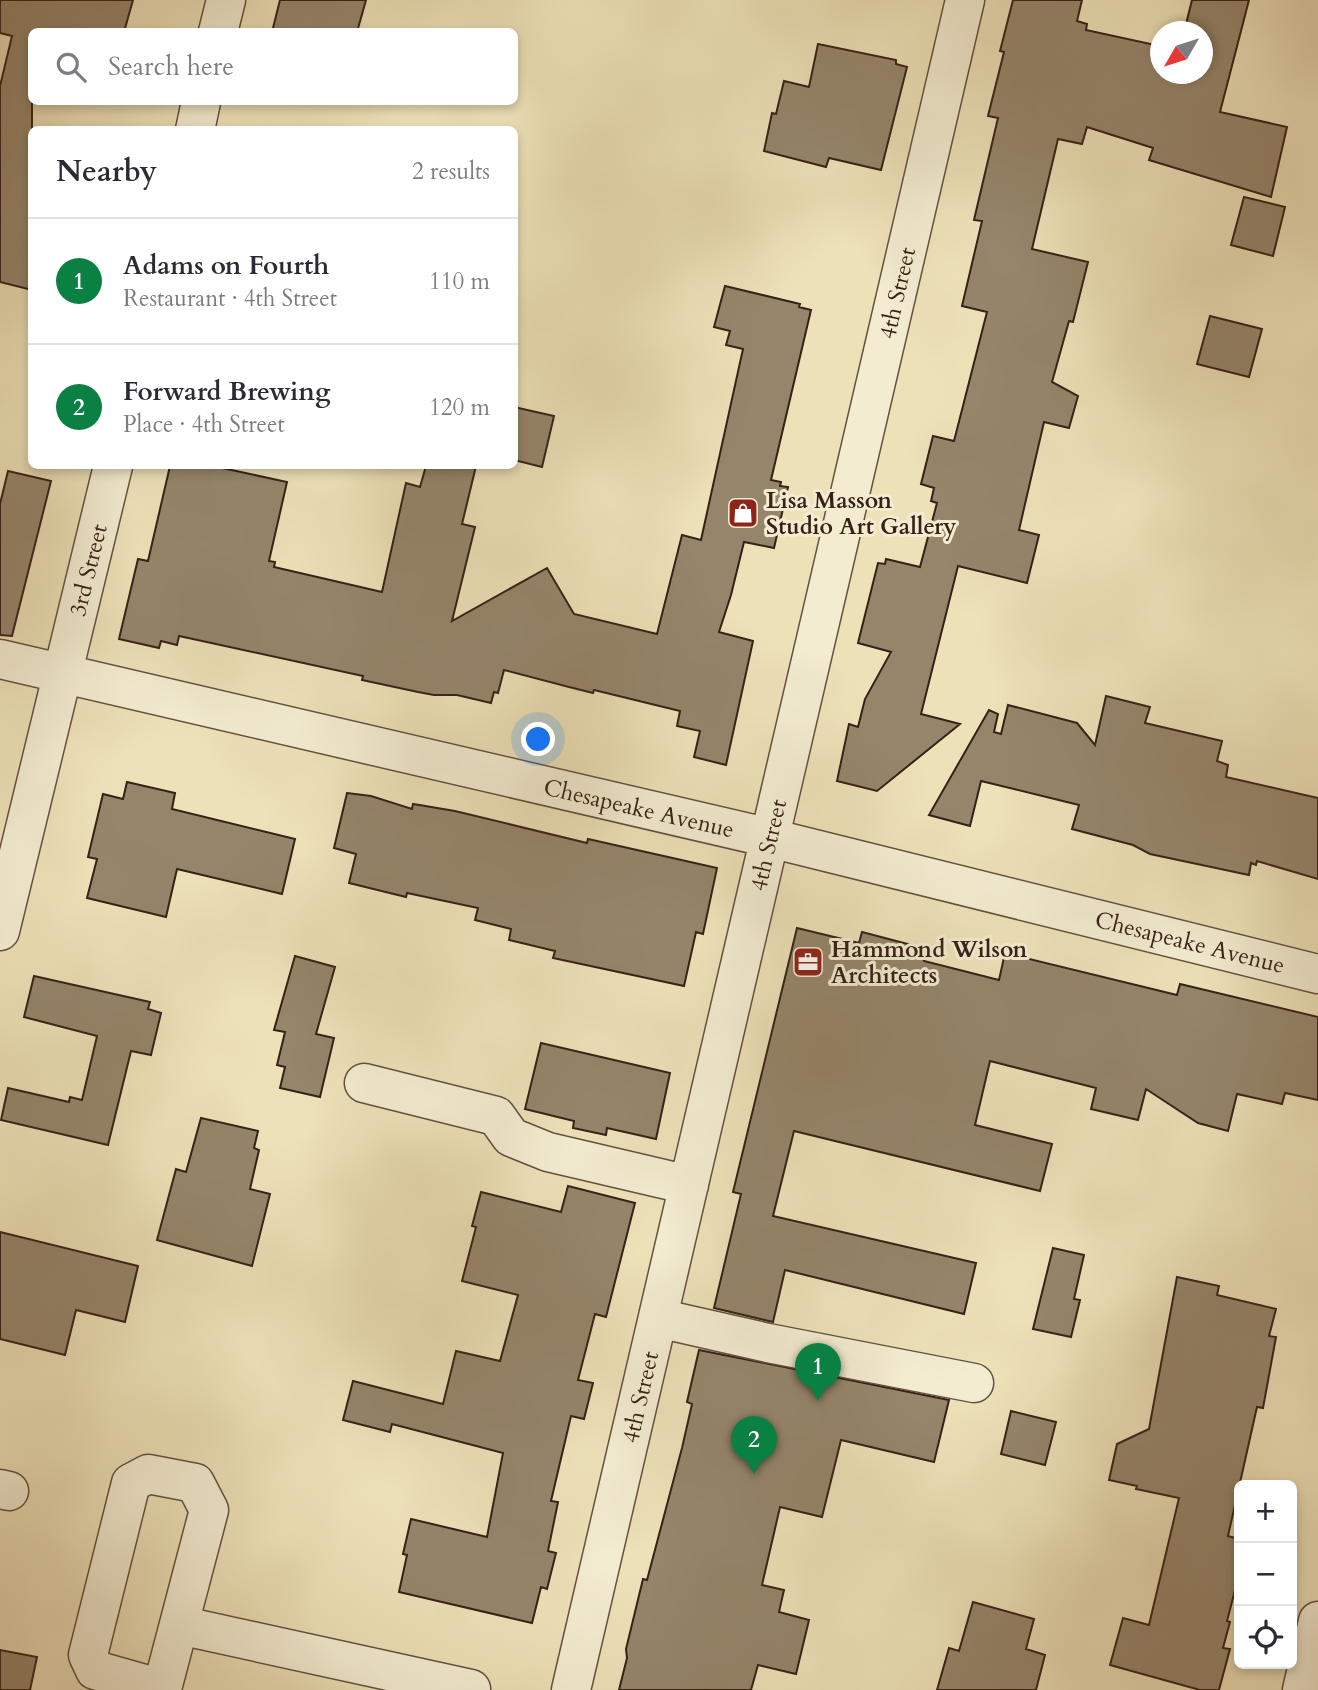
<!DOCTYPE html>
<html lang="en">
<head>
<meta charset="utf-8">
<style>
	body { margin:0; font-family:Cardo,serif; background:#f2f2f3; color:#2b2b33 }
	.controls { position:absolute; right:21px; bottom:21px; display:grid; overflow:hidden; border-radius:10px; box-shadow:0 4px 10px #0003 }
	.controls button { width:63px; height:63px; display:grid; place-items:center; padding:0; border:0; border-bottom:2px solid #e1e1e2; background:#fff; color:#2b2b33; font:35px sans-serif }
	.compass { position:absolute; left:1150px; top:21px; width:63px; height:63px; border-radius:50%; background:#fff; box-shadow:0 4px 10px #0003; rotate:231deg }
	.you { position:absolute; left:539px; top:740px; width:24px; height:24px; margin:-18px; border:5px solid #fff; border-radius:50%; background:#1a73e8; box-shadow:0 0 0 10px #1a73e833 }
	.badge { display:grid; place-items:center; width:46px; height:46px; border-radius:50%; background:#0b8043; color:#fff; font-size:23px; font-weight:700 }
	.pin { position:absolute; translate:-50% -58px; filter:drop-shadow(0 2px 4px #0008) }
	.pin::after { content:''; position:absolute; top:37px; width:24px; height:21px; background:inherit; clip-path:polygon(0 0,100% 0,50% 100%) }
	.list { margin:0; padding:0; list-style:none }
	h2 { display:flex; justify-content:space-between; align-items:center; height:91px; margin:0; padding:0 28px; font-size:30px }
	h2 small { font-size:23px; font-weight:400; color:#7c7c81 }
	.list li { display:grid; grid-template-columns:46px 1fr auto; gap:21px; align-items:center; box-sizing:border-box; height:126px; padding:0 28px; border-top:2px solid #e1e1e2 }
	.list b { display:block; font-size:26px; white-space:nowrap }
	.list p { margin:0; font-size:23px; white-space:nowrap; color:#7c7c81 }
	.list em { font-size:23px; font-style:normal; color:#7c7c81 }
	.icon { flex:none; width:38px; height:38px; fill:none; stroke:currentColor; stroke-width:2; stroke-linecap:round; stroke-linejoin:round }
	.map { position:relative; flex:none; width:1318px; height:1690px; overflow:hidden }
	.search { position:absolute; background:#fff; box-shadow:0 4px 10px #0003; left:28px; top:28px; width:490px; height:77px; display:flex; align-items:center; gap:18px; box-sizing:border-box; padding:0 24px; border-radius:10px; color:#7c7c81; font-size:26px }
	.panel { position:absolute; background:#fff; box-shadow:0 4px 10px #0003; left:28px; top:126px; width:490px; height:343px; border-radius:10px }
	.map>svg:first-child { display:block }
	.building { fill:#95856b; stroke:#362117; stroke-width:2 }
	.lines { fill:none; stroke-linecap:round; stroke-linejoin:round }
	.minor-casing { stroke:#64513f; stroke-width:41 }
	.minor { stroke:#f3ecd1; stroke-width:38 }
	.labels { text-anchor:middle; stroke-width:6; stroke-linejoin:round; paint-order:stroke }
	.street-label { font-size:23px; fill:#362117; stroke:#f3ecd1 }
	.poi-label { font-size:23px; font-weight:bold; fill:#362117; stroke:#f3ecd1; text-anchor:start }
</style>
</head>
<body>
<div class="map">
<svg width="1318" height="1690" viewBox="0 0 1318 1690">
	<rect width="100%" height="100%" fill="#ede1b8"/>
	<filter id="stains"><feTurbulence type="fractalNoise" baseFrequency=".00286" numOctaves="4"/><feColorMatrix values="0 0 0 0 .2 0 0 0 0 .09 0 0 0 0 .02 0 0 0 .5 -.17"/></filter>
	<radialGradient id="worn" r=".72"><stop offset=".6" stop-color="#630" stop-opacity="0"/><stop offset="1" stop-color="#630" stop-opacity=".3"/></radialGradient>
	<!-- building -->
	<path class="building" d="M0 0H133L124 32H32V290L0 282V86L12 36 0 33Z
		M280 0H366L357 32H272Z
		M1013 0H1082L1077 21 1087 24 1086 30 1160 46V74H1202V32H1184L1192 0H1249L1220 112 1287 127 1271 197 1149 160 1153 148 1087 127 1082 144 1058 139 1032 249 1088 262 1073 322 1069 321 1052 382 1078 396 1069 428 1044 422 1019 530 1039 535 1027 583 958 566 921 714 960 724 877 791 837 781 849 724 858 727 865 699 891 652 858 643 878 563 885 564 886 559 920 567 937 503 931 501 934 488 921 484 933 436 954 441 987 312 962 306 982 221 974 220 998 118 988 116 1004 52 1000 51Z
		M818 44 896 60V64L907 67 881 170 829 158 826 167 764 151 772 113 776 114 784 81 809 87Z
		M1244 197 1285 207 1273 256 1231 245Z
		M725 286 800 304 799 307 811 310 771 480 781 482 780 486 788 487 774 548 744 542 731 595 719 632 753 641 726 765 694 757 700 731 677 726 680 711 594 690 593 693 569 687 504 670 498 693 494 692 491 703 457 695H434L418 692 362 680 363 676 179 636 177 645 161 641 159 648 119 639 138 559 148 561 170 466H213L287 482 269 561 275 562 274 567 382 592 406 483 420 487 426 466H476L462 524 475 527 452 621 547 568 574 614 657 634 682 535 701 540 743 349 726 345 730 331 714 327Z
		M1210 316 1262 329 1249 377 1197 364Z
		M514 407 554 416 542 467 514 460Z
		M8 471 51 481 12 636 0 635V504Z
		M1106 696 1150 707 1145 723 1222 741 1217 761 1228 765 1226 777 1318 798V879L1257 861 1256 865 1251 863 1249 875 1150 854 1133 845 1072 829 1079 805 981 781 970 826 929 815 989 710 998 714 994 732 1001 734 1008 705 1077 723 1095 745Z
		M127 782 175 793 172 809 295 839 282 894 177 869 166 917 87 898 97 859 88 857 103 794 123 799Z
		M347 793 371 796 412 809 413 804 455 811 587 843 588 839 717 868 703 934 696 932 684 986 553 958 555 951 509 940 511 929 475 920 478 908 407 893 406 897 349 883 356 854 334 848Z
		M797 928 859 943 862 932 923 948 924 961 999 980 1005 953 1177 995 1180 984 1318 1017V1100L1285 1093 1282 1104 1237 1094 1228 1131 1198 1123 1146 1089 1138 1120 1091 1109 1096 1088 990 1061 975 1125 1052 1144 1040 1191 794 1131 773 1216 976 1263 964 1314 785 1270 773 1322 714 1308 741 1194 733 1192Z
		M295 956 335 967 316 1034 334 1038 320 1097 280 1088 285 1067 277 1065 285 1032 274 1030Z
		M34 976 150 1002 148 1009 161 1013 151 1055 131 1051 108 1145 1 1120 8 1088 69 1102 70 1097 82 1100 97 1036 24 1017Z
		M541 1043 670 1073 656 1139 607 1128 606 1135 573 1128 574 1121 525 1109Z
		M201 1118 258 1131 254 1148 259 1150 250 1189 270 1194 252 1266 157 1240 176 1169 186 1172Z
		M568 1186 635 1203 606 1317 595 1314 578 1380 593 1383 584 1419 571 1416 551 1501 558 1502 548 1551 556 1553 547 1589 541 1587 532 1623 399 1592 407 1555 403 1554 411 1519 487 1537 503 1453 392 1424 390 1432 343 1420 353 1381 443 1404 456 1351 500 1361 518 1295 462 1281 476 1227 472 1226 481 1192 561 1212Z
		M0 1232 138 1266 125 1322 76 1310 65 1355 0 1339Z
		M1053 1248 1084 1255 1074 1299 1080 1300 1071 1337 1033 1329Z
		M1177 1277 1219 1286 1217 1295 1276 1309 1269 1336 1276 1337 1263 1408 1257 1407 1228 1536 1239 1539V1575L1227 1621 1230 1622 1223 1648 1230 1649 1219 1690H1200L1110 1665 1123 1618 1149 1625 1179 1498 1136 1489 1137 1486 1109 1480 1117 1444 1149 1429Z
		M699 1350 949 1400 934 1462 841 1440 822 1517 780 1507 762 1585 784 1590 779 1612 809 1620 796 1674 758 1665 751 1690H619L627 1658 626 1649 643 1579 647 1580 682 1448 692 1404 687 1402Z
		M1011 1411 1056 1422 1045 1465 1001 1454Z
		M973 1602 1034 1619 1026 1649 1045 1655 1036 1690H937L949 1648 959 1651Z
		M0 1650 37 1657 30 1690H0Z"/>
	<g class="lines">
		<!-- minor casing -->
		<g class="minor-casing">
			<path id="minor" d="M218 32 226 0
				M195 130 201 102
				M0 659 770 838 1318 974
				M0 931 113 466
				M364 1083 496 1116 511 1137 548 1152 689 1185
				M658 1318 768 1343 974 1383
				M0 1489 9 1491
				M179 1625 471 1689
				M162 1690V1689L209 1510 195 1483 148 1474 131 1483 88 1655 95 1670 162 1689
				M571 1690 965 0
				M1302 1690 1318 1621"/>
		</g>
		<!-- minor -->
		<use href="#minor" class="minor"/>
	</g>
	<!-- icons -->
	<defs>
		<g id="shop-square" transform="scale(1.575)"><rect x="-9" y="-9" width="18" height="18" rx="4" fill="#8f2418" stroke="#f3ecd1"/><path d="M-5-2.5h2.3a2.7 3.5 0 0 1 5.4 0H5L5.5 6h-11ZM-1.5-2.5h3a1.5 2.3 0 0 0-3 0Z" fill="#fff"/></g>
		<g id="office-square" transform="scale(1.575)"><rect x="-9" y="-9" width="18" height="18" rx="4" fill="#8f2418" stroke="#f3ecd1"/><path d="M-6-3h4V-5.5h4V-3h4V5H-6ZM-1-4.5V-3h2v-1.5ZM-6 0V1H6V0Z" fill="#fff"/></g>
	</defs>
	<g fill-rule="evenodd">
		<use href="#shop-square" x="743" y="513"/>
		<use href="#office-square" x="808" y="962"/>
	</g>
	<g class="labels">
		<!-- street labels -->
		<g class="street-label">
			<text transform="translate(897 293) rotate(-77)" y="8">4th Street</text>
			<text transform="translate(88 570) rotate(-76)" y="8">3rd Street</text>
			<text transform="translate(639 808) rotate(13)" y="8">Chesapeake Avenue</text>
			<text transform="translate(768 845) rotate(-77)" y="8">4th Street</text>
			<text transform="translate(1190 942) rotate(14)" y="8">Chesapeake Avenue</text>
			<text transform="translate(640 1397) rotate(-77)" y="8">4th Street</text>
		</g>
		<!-- poi labels -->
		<g class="poi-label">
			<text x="766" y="508">Lisa Masson<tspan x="766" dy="26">Studio Art Gallery</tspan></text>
			<text x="831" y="957">Hammond Wilson<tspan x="831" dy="26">Architects</tspan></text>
		</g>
	</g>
	<rect width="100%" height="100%" filter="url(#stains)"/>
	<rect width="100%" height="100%" fill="url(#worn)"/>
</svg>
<div class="controls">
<button>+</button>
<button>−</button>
<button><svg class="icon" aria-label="locate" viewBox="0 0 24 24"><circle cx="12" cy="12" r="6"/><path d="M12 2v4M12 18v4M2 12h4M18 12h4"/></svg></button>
</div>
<svg class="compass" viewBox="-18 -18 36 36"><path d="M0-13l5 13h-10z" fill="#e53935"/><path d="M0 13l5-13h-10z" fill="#7c7c81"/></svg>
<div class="you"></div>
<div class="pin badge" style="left:818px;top:1401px">1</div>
<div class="pin badge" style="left:754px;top:1474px">2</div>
<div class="search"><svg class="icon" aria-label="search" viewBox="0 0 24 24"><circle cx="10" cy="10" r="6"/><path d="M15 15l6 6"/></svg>Search here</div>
<section class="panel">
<h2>Nearby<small>2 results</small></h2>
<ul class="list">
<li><span class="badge">1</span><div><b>Adams on Fourth</b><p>Restaurant · 4th Street</p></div><em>110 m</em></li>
<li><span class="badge">2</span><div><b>Forward Brewing</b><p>Place · 4th Street</p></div><em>120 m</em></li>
</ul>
</section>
</div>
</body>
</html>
